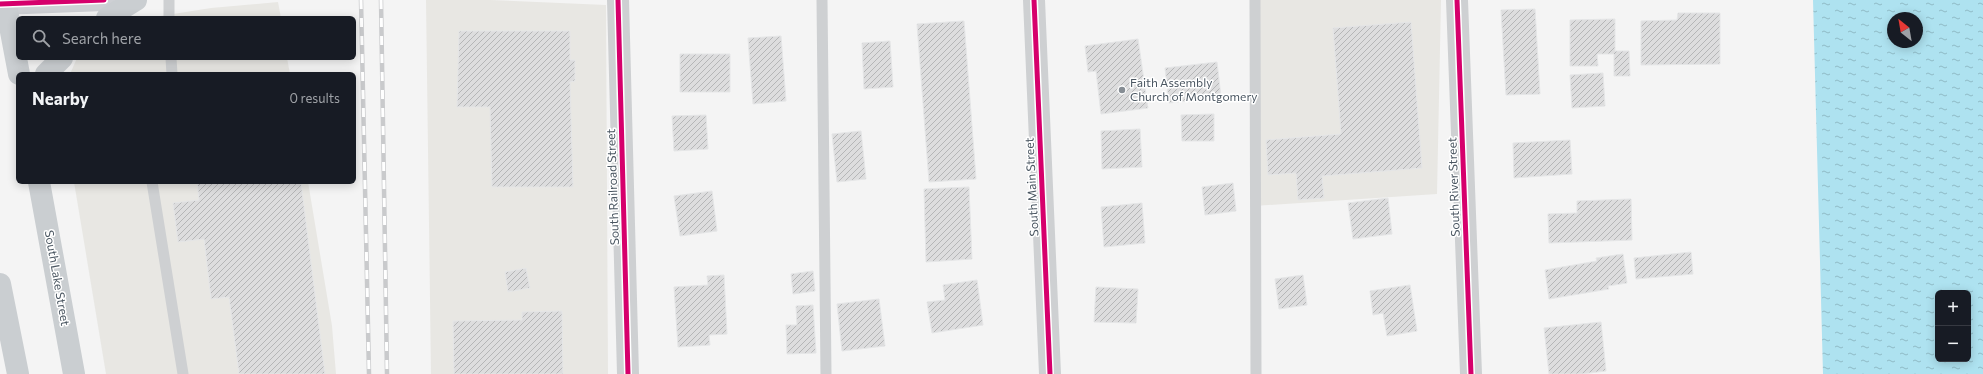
<!DOCTYPE html>
<html lang="en">
<head>
<meta charset="utf-8">
<style>
	body { margin:0; font-family:Commissioner,sans-serif; background:#20242c; color:#f1f3f6 }
	.controls { position:absolute; right:12px; bottom:12px; display:grid; overflow:hidden; border-radius:6px; box-shadow:0 2px 10px #0003 }
	.controls button { width:36px; height:36px; display:grid; place-items:center; padding:0; border:0; border-bottom:1px solid #363941; background:#171b24; color:#f1f3f6; font:20px sans-serif }
	.compass { position:absolute; left:1887px; top:12px; width:36px; height:36px; border-radius:50%; background:#171b24; box-shadow:0 2px 10px #0003; rotate:329deg }
	.list { margin:0; padding:0; list-style:none }
	h2 { display:flex; justify-content:space-between; align-items:center; height:52px; margin:0; padding:0 16px; font-size:17px }
	h2 small { font-size:13px; font-weight:400; color:#9ea1a6 }
	.icon { flex:none; width:22px; height:22px; fill:none; stroke:currentColor; stroke-width:2; stroke-linecap:round; stroke-linejoin:round }
	.map { position:relative; flex:none; width:1983px; height:374px; overflow:hidden }
	.search { position:absolute; background:#171b24; box-shadow:0 2px 10px #0003; left:16px; top:16px; width:340px; height:44px; display:flex; align-items:center; gap:10px; box-sizing:border-box; padding:0 14px; border-radius:6px; color:#9ea1a6; font-size:15px }
	.panel { position:absolute; background:#171b24; box-shadow:0 2px 10px #0003; left:16px; top:72px; width:340px; height:112px; border-radius:6px }
	.map>svg:first-child { display:block }
	.commercial { fill:#e8e7e3 }
	.water { fill:url(#water-ripples); fill-rule:evenodd }
	.building { fill:url(#building-hatch); stroke:#e5e6e7 }
	.lines { fill:none; stroke-linecap:round; stroke-linejoin:round }
	.lane { stroke:#ced0d2; stroke-width:11 }
	.street { stroke:#ced0d2; stroke-width:22 }
	.secondary { stroke:#ced0d4; stroke-width:22 }
	.primary { stroke:#caced1; stroke-width:22 }
	.rail-casing { stroke:#c9cacc; stroke-width:4.5 }
	.rail { stroke:#fff; stroke-width:3; stroke-dasharray:9; stroke-linecap:butt }
	.cycleway-casing { stroke:#fff; stroke-width:8 }
	.cycleway { stroke:#d6006c; stroke-width:5 }
	.poi-dot { fill:#868d94; stroke:#fff; stroke-width:1.5 }
	.labels { text-anchor:middle; stroke-width:3; stroke-linejoin:round; paint-order:stroke }
	.poi-label { font-size:12px; fill:#4a5661; stroke:#fff; text-anchor:start }
	.street-label { font-size:12px; fill:#4a5661; stroke:#fff }
</style>
</head>
<body>
<div class="map">
<svg width="1983" height="374" viewBox="0 0 1983 374">
	<defs>
		<pattern id="water-ripples" width="26" height="14" patternUnits="userSpaceOnUse"><rect width="26" height="14" fill="#aee2f0"/><path d="M2 4q2-2 4 0t4 0M15 11q2-2 4 0t4 0" fill="none" stroke="#90bac6"/></pattern>
		<pattern id="building-hatch" width="6" height="6" patternUnits="userSpaceOnUse"><rect width="6" height="6" fill="#ddddde"/><path d="M-1 1l2-2M0 6l6-6M5 7l2-2" fill="none" stroke="#b5b6b7"/></pattern>
	</defs>
	<rect width="100%" height="100%" fill="#f4f4f4"/>
	<!-- commercial -->
	<path class="commercial" d="M426 0H490L606 5 608 374H431Z
		M1251 0H1441L1437 194 1254 206Z
		M278 2 281 18H148L211 8Z
		M77 58H287L290 74H70Z
		M74 182H308L332 326 336 374H106Z"/>
	<!-- water -->
	<path class="water" d="M1813 0H1983V374H1823ZM1893 18H1917V42H1893ZM1938 293H1968V359H1938Z"/>
	<!-- building -->
	<path class="building" d="M1535 9 1540 94 1506 95 1501 10Z
		M1678 13H1720V64L1641 65V21L1677 20Z
		M1615 19V51H1629L1630 76H1614V54H1597L1598 66H1570V20Z
		M964 21 976 179 929 182 917 24Z
		M1411 22 1422 168 1322 176 1324 198 1298 200 1296 173 1268 175 1266 140 1341 134 1333 28Z
		M459 31H570V60H575V81L570 82 573 187H492L490 107H457Z
		M781 36 786 101 753 104 748 38Z
		M1138 39 1148 108 1101 114 1096 71 1088 72 1085 46Z
		M890 41 893 87 864 89 862 43Z
		M680 54H730V92H680Z
		M1217 62 1221 97 1169 103 1165 68Z
		M1603 73 1605 106 1572 108 1570 75Z
		M1214 114V141H1182L1181 115Z
		M706 115 708 149 674 151 672 116Z
		M1140 129 1142 167 1102 169 1101 131Z
		M861 131 866 179 837 182 832 134Z
		M1570 140 1572 174 1514 178 1513 143Z
		M197 182H301L325 374H239L229 297 211 299 204 239 178 242 173 203 199 200Z
		M1233 183 1236 211 1205 215 1202 187Z
		M969 187 972 259 926 262 924 189Z
		M712 191 717 231 680 236 674 196Z
		M1388 198 1392 234 1353 239 1348 203Z
		M1631 199 1632 240 1549 243 1548 214 1577 213V201Z
		M1142 203 1145 243 1104 247 1101 207Z
		M1691 252 1693 274 1636 279 1634 258Z
		M1623 254 1627 283 1608 286 1609 289 1549 299 1545 270 1597 261 1596 258Z
		M526 268 530 288 508 292 505 272Z
		M813 271 815 291 793 294 791 274Z
		M724 275 727 334 709 335 710 345 678 347 674 287 708 285 707 276Z
		M1303 275 1307 305 1279 309 1275 279Z
		M977 280 983 325 932 333 927 302 945 300 943 285Z
		M1410 285 1417 331 1387 336 1383 313 1373 315 1370 291Z
		M1096 287 1138 289 1136 323 1094 322Z
		M879 299 885 346 842 351 837 304Z
		M813 305 816 353 787 354 786 325H797L796 306Z
		M562 311 563 374H454L453 321 522 320V312Z
		M1601 322 1606 371 1581 374H1549L1544 328Z"/>
	<g class="lines">
		<!-- lane -->
		<path class="lane" d="M169 0V18
			M822 0 826 374
			M1255 0 1256 374
			M171 58 172 74
			M152 182 183 374"/>
		<!-- street -->
		<path class="street" d="M618 0 628 374
			M1034 0 1050 374
			M1457 0 1471 374"/>
		<!-- secondary -->
		<path class="secondary" d="M0 4 104 0"/>
		<!-- primary -->
		<path class="primary" d="M5 0 19 74
			M107 18 136 0
			M46 74 62 58
			M39 182 74 374
			M0 284 18 374"/>
		<!-- rail casing -->
		<g class="rail-casing">
			<path id="rail" d="M361 0 369 374
				M381 0 387 374"/>
		</g>
		<!-- rail -->
		<use href="#rail" class="rail"/>
		<!-- cycleway casing -->
		<g class="cycleway-casing">
			<path id="cycleway" d="M618 0 628 374
				M1034 0 1050 374
				M1457 0 1471 374
				M0 4 104 0"/>
		</g>
		<!-- cycleway -->
		<use href="#cycleway" class="cycleway"/>
	</g>
	<!-- markers -->
	<circle class="poi-dot" cx="1122" cy="90" r="4"/>
	<g class="labels">
		<!-- poi labels -->
		<g class="poi-label">
			<text x="1130" y="87">Faith Assembly<tspan x="1130" dy="14">Church of Montgomery</tspan></text>
		</g>
		<!-- street labels -->
		<g class="street-label">
			<text transform="translate(613 187) rotate(-92)" y="4">South Railroad Street</text>
			<text transform="translate(1032 187) rotate(-93)" y="4">South Main Street</text>
			<text transform="translate(1454 187) rotate(-92)" y="4">South River Street</text>
			<text transform="translate(57 278) rotate(80)" y="4">South Lake Street</text>
		</g>
	</g>
</svg>
<div class="controls">
<button>+</button>
<button>−</button>
</div>
<svg class="compass" viewBox="-18 -18 36 36"><path d="M0-13l5 13h-10z" fill="#e53935"/><path d="M0 13l5-13h-10z" fill="#9ea1a6"/></svg>
<div class="search"><svg class="icon" aria-label="search" viewBox="0 0 24 24"><circle cx="10" cy="10" r="6"/><path d="M15 15l6 6"/></svg>Search here</div>
<section class="panel">
<h2>Nearby<small>0 results</small></h2>
<ul class="list">
</ul>
</section>
</div>
</body>
</html>
